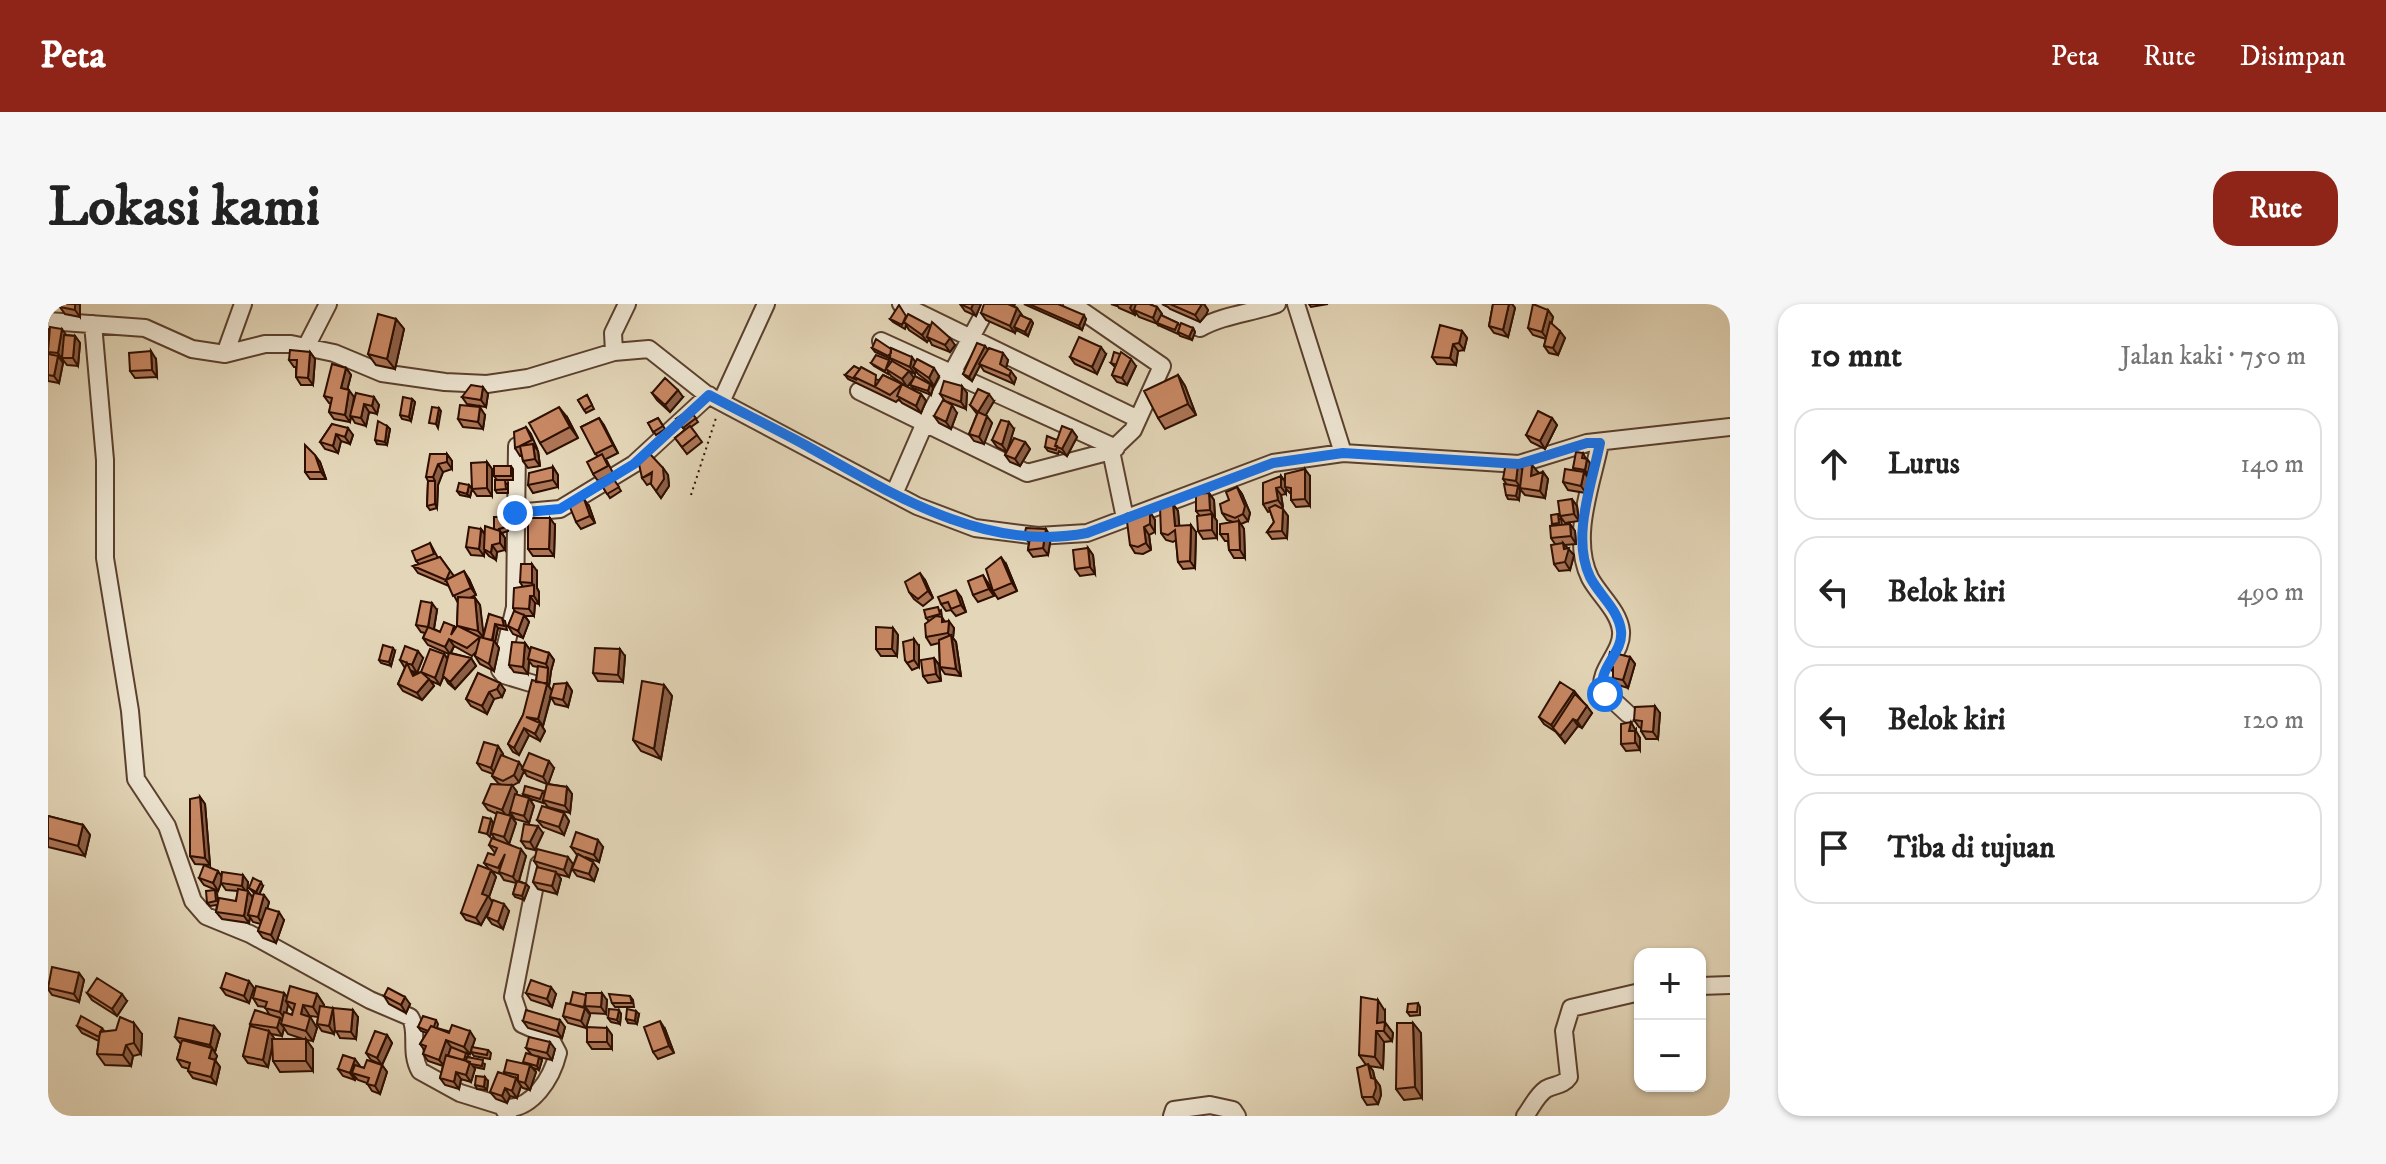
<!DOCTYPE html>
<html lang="id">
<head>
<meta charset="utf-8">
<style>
	body { margin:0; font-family:"IM FELL DW Pica",serif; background:#f6f6f6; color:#222 }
	.controls { position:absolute; right:24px; bottom:24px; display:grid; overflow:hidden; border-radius:16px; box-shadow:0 2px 6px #0004 }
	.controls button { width:72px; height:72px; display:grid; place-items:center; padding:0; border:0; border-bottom:2px solid #e0e0e0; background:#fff; color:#222; font:40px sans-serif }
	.stop { position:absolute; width:24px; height:24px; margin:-18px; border:6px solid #1a73e8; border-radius:50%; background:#fff }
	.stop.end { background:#1a73e8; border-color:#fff; box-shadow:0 2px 8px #0008 }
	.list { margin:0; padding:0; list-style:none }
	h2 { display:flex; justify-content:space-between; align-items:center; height:104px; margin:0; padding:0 32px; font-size:34px }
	h2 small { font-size:26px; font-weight:400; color:#767676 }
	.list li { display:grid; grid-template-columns:52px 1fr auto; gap:24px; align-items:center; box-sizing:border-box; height:112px; margin:0 16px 16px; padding:0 16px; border:2px solid #e0e0e0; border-radius:24px }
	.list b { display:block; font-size:30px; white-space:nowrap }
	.list em { font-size:26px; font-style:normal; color:#767676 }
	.icon { flex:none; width:44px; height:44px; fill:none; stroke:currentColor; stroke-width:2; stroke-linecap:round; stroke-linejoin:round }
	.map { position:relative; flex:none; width:1682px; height:812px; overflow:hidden; border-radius:24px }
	header { display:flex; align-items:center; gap:48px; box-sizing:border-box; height:112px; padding:0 40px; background:#8f2418; color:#fff }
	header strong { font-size:38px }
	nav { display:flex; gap:44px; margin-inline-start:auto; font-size:28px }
	.intro { display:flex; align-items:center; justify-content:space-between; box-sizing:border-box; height:192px; padding:0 48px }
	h1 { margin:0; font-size:56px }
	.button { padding:20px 36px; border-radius:24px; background:#8f2418; color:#fff; font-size:28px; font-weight:700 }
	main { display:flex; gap:48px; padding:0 48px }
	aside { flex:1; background:#fff; border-radius:24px; box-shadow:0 2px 6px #0004 }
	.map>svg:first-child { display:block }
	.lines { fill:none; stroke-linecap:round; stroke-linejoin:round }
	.street-casing { stroke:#5b402e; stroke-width:20 }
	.path { stroke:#2d0e00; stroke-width:2; stroke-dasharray:2 4; stroke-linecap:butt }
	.street { stroke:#ede5d2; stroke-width:16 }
	.wall { fill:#ac7556; stroke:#2d0e00; stroke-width:2; fill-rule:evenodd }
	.shaded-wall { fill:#8c5f46; stroke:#2d0e00; stroke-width:2 }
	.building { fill:#c88864; stroke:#2d0e00; stroke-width:2 }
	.route { stroke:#1a73e8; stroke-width:10 }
</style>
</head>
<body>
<header>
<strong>Peta</strong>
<nav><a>Peta</a><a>Rute</a><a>Disimpan</a></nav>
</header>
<div class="intro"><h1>Lokasi kami</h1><a class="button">Rute</a></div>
<main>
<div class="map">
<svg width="1682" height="812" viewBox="0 0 1682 812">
	<rect width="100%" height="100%" fill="#e4d7b9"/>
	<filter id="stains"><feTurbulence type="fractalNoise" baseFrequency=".0025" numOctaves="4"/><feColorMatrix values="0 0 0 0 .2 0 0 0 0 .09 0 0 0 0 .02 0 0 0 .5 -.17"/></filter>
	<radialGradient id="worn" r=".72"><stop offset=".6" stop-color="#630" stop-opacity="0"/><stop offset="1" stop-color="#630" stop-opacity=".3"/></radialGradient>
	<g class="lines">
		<!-- street casing -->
		<g class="street-casing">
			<path id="street" d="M853 0 1090 115
				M1024 0 1114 62 1085 126 1063 147 1077 214
				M1102 0 1152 24C1175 11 1203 9 1229 0
				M1248 0 1295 149
				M0 17 97 24 144 45 177 50 217 40H243L286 49 334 69 397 78 439 80 480 74 566 48 601 45 658 90 869 202 927 224 990 232 1039 229 1225 159 1295 149 1471 160 1539 139 1682 123
				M45 20 57 156V254L82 407 88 475 119 522 145 597 158 612 202 630 322 696 362 713C371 726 361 748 372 767L412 789 454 802 460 812
				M833 37 1068 144
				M258 43 280 0
				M566 48 565 29 579 0
				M177 50 195 0
				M811 87 979 169 1063 147
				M673 98 718 0
				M1552 139C1544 180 1522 233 1542 274 1551 291 1571 307 1573 327 1575 348 1551 364 1554 386L1580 410
				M469 142 467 303 452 366 456 371 486 380
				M846 190 876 121 941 0
				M467 209 512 205 586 160 661 91
				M1652 682 1682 681
				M457 804C484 806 504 774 510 749L501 732 474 720 465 693 491 560
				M1124 812 1126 806 1162 801 1185 806 1189 812
				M1477 812C1484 803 1488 792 1498 785 1507 780 1515 782 1521 773L1516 727 1523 704 1592 688"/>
		</g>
		<!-- path -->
		<path class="path" d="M643 191 668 114"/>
		<!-- street -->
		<use href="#street" class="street"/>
	</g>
	<!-- wall -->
	<path class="wall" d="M13 0H32V13L17 10 12 3Z
		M912 0H933L928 12 917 7Z
		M967 0 966 3 969 4 974 12 983 16 985 19 980 32 968 26 967 29 938 16 933 9Z
		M976 0H1010L1038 15 1034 26Z
		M1063 0H1101L1109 3 1114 10V12L1130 19 1132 22 1145 24 1147 28 1144 36 1132 32 1130 29V30L1112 22 1110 20 1091 13 1088 9 1087 11 1071 4 1069 1V2Z
		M1114 0H1156L1160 6 1158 11 1152 18 1122 5 1120 3Z
		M1261 0H1280L1263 3Z
		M1445 0H1464L1467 4 1460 33 1446 29 1441 22Z
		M1500 6 1505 13 1503 20 1517 34 1510 51 1501 49 1496 42 1498 35 1485 31 1480 24Z
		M859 12 883 23 907 41 902 48 884 41 881 35 879 38 861 26 858 21 857 25 845 18 842 15Z
		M348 15 356 25 347 65 328 61 320 50Z
		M0 25 18 31 27 32 32 39 30 62 19 61 15 56H13L15 59 11 79 0 77Z
		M1414 27 1419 34 1416 46 1410 47 1408 61 1389 60 1384 53Z
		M937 42 940 46 960 56 958 64 968 74 966 80 936 67 932 61 924 77 918 73 915 70Z
		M824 44 843 45 891 72 886 82 870 70 868 67 867 70 859 66 866 74 859 83 843 72 840 68V70L826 62 823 59 841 56 843 59 845 58 843 55 827 48Z
		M262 48 267 55 265 81H253L248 73V63H246L241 56Z
		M1058 50 1049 70 1027 60 1022 53Z
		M108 55 109 73 87 74 82 67Z
		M1063 59 1088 62 1079 81 1069 78 1064 71 1067 63Z
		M298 64 303 71 299 86 306 93 304 106 308 89 331 101 329 110 321 108 318 122 307 119 303 112 302 118 286 115 281 108 283 100 281 99 276 92Z
		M797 71 831 76 835 71 873 90 878 97 873 109 854 99 851 95 848 98 800 75Z
		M1130 71 1137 82 1148 111 1117 125 1110 114Z
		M882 80 885 84 883 91 865 84 862 81Z
		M604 89 635 93 622 108 609 96Z
		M919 89 918 105 897 97 892 90Z
		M440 90 438 103 419 100 414 93Z
		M539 91 546 105 538 109 530 96Z
		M364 95 367 98 363 117 354 115 352 111Z
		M946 97 937 111 944 119 936 140 926 137 921 130 929 110 922 101Z
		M641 106 650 118 643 123 654 138 639 150 627 134 637 126 628 115Z
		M909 109 903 125 891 119 886 112Z
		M437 111 435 125 415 123 410 115Z
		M519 113 530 134 499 150 492 139Z
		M551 114 570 149 558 155 565 169 550 177 545 170 549 152 533 123Z
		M610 114 617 125 608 131 600 119Z
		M1504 114 1509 121 1497 145 1483 138 1478 131Z
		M284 120 305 131 302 140 293 137 290 149 277 145 272 138Z
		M339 122 342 125 339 141 329 140 327 136Z
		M478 123 483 130 489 144H488L490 147 492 162 480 164 475 157 474 151 472 152 467 144Z
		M966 125 959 147 977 138 982 145 972 162 962 158 957 151 958 148 949 143 944 136Z
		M1024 126 1029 133 1019 152 1011 147 1010 150 1000 147 997 143Z
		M1535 149 1537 153V155H1539L1542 159 1540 170 1536 169 1541 175 1538 189 1520 186 1515 178 1527 166 1525 164Z
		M399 150 404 157V165L395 168 390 181 389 204 382 206 379 202 380 177 378 173Z
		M272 158 278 175H262L257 168Z
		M439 158 444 165V192H429L424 185Z
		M463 162 465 165V176H449L446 172Z
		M505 163 510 171V183L485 189 480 181Z
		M615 164 620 171 621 182 613 194 603 180V179L599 181 594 174Z
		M1474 166 1490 168 1489 170 1495 168 1500 175 1497 194 1477 191 1471 184 1472 186 1471 196 1460 195 1458 191 1459 181 1455 175Z
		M1233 172 1237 177 1262 172V202L1248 203 1243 196V190L1238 185V190L1233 191 1235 203 1233 204 1240 212 1239 234 1224 235 1219 228 1226 218 1222 207 1220 208 1215 200Z
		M564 173 573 187 562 194 553 180Z
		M460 179V189H449L447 186Z
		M421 181 424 185 422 193 412 191 409 187Z
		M1189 183 1194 190 1202 209 1200 217 1193 220 1196 225 1197 254H1186L1181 246 1180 237H1177L1172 230 1185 218 1179 216 1174 209Z
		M1161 189 1166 196 1167 214 1169 217V234L1155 235 1150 227 1151 211 1148 207Z
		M1125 200 1130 207 1131 222 1148 228 1147 264 1135 265 1130 258 1128 236 1125 238 1118 236 1113 229Z
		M541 202 547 219 533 225 528 218Z
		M1529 202 1531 217 1517 219 1512 212Z
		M1097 205 1100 209 1102 208 1107 216V228L1101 231 1103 246 1095 250 1087 249 1082 241Z
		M1513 214 1514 221 1522 220 1527 227 1528 240 1516 241 1526 251 1522 266 1511 267 1506 260 1507 240 1503 234 1505 221 1504 220Z
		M460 217V227L454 229 457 234V246L449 248 448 256 441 252 436 246V252L423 251 418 243 433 225 437 230Z
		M507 221 506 252H485L480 245Z
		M976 232 1003 233 1000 251 985 253 980 246 981 239Z
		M382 239 390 254 392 253 406 272 421 275 428 291 422 294H427L432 301 435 333 441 310 457 317 459 326 450 324 447 338 451 344 446 367 432 360 427 352 428 348 424 352 406 342 403 349 423 354 428 362 407 385 400 379 396 372 392 381 383 377 386 382 374 396 355 387 350 380 357 364 352 356 375 354 369 369 364 367 367 371 373 368 396 350 400 355 401 350 380 341 375 334 377 329 373 328 368 321 389 306 386 325 392 328 406 322 408 324 409 322 410 299 401 282 370 269 365 262 371 260 368 257Z
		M1040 244 1045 251 1047 270 1032 272 1027 265Z
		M958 260 969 287 950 295 945 287Z
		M489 267V284L491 288V300L487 299 486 312H477L481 318 475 334 465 330 460 322 467 307 465 304 475 283 472 278Z
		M877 276 885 294 875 302 866 295 861 288Z
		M940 279 946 292 930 298 925 291Z
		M913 293 918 308 908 312 903 306 898 307 893 300Z
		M893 306 894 313 897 318 906 324 905 334 908 338 913 372 897 370 892 363 891 339 883 341 878 333 881 317 878 314Z
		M845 324 850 331 849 352H833L828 345Z
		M477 339 482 346 501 349 506 356 503 367 501 382 504 387 519 379 524 387 520 403 507 400 503 393 495 422H494L497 427 492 437 481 431 471 451 465 448 460 440 475 411 488 377 490 363 485 362 481 357 480 370 466 368 461 361Z
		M871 342V363L864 366 857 356Z
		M347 347 343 362 333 359 331 356Z
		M577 352 575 378 550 377 545 369Z
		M1582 353 1587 360 1580 384 1570 381 1565 374V368L1559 360Z
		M886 354 891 361 893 377 880 379 875 372Z
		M430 369 457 386 454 393 446 395 439 410 423 402 418 395Z
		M616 381 624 392 613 455 593 447 585 436Z
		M1526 387 1544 409 1534 424 1530 422 1517 439 1508 428 1496 420 1491 413Z
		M1612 409 1610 435H1598L1593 427V424L1591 423 1586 416Z
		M1588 425V428L1592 434V446L1578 447 1573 440Z
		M450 442 455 450 454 451 475 463 506 464 500 480 519 483 524 490 522 509 500 503 495 497V499L477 493 475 490 497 489 499 480 479 472 476 467 471 478 464 482 469 488 468 491 481 494 486 502 481 519 467 515 462 508 460 511 463 512 468 519 461 540 478 552 471 577 478 580 481 583 476 596 467 593 465 590 468 579 456 576 452 570 444 567 448 573 441 593 444 598 461 607 455 625 444 620 439 613 442 604 433 621 418 616 413 609 441 565 436 559 446 551 447 549 441 541 447 535 443 529 449 510 440 506 435 499 453 481 450 479 444 472 445 470 434 466 429 459Z
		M152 493 157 500 162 561 147 560 142 552Z
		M516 509 521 517 516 531 495 523 489 516Z
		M0 512 35 521 42 531 37 552 0 543Z
		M495 529 487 546 478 544 473 537Z
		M523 543H555L551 558 537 553 550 565 546 577 529 572 524 565 529 551Z
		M486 557 525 560 521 573 509 570 513 575 509 590 490 585 485 578 490 563Z
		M174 572 200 578 199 587 205 594 206 589 201 584 215 582 211 590 221 598 219 605 236 616 228 639 215 634 210 627 213 620 205 618 202 613 201 619 174 615 168 608 169 601 162 602 159 599 167 586 169 589 170 597H188L190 587 178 586 173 579 170 587 156 581 151 574Z
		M31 669 36 676 31 698 4 691 0 685V680Z
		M173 684H206L201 699 178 691Z
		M39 689 79 697 69 712 44 696Z
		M236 689 239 693 269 690 276 701V703L310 713 308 735 292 734 287 725 286 730 274 727 269 720 270 713 263 712 262 714 269 724 265 737 258 736 265 745V767L232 768 225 757 224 742 220 763 200 759 195 752 204 723 202 720 221 710 217 703 210 702 205 694ZM240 701 245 707 244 711 238 709ZM236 724 240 730 255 735H226L223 730 234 732Z
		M478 689 508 690 504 703 483 696Z
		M336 692 362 700 358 709 341 700Z
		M582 692 585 696 586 703H567L564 699Z
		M559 696 558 710 542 709 539 705V706L542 711 538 724 520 719 515 712 523 700Z
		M1370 699 1372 703V711L1362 712 1359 708Z
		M1337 707V719L1345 729 1344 737 1336 738 1335 764 1321 762 1325 767 1327 775 1332 782 1333 791 1330 800 1319 801 1314 793 1318 761 1311 751Z
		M573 710 572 720 563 718 560 714Z
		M591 710 589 720 580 719 578 715Z
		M388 716 390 720 389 724 427 735 422 750 419 749 421 753 437 760 436 765 426 763 427 765 423 778 413 775 411 785 397 781 392 774 395 762 380 757 375 750 377 747 372 740 379 729 373 727 370 723Z
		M475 717 517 723 514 734 480 724Z
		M1365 719 1373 729 1374 794 1356 796 1348 785Z
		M29 722 54 724 57 728 94 730 93 750 85 752 83 762 57 761 49 750 51 737 34 729Z
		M166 722 172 730 167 748H166L169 752 167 756 172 763 168 780 145 774 140 767 141 765 134 763 129 755 133 740 127 733Z
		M559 724 564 731V745H544L539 738Z
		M617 725 626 749 610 755 605 748Z
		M339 731 344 739 334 761 339 768 332 790 324 787 319 779 310 776 308 774 307 776 295 772 290 765 312 763 316 764 332 760 323 756 318 749Z
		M478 744 507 745 504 756 491 753 494 756 491 766 485 764 488 768 482 786 475 784 473 782 469 794 462 792 459 799 448 795 442 788 458 771 456 768 476 759 483 750Z
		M440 746 443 749 442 755 426 752 423 748Z
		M440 777 439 786 429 785 427 781Z"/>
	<!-- shaded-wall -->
	<path class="shaded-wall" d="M27 0H32V13L27 6Z
		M925 0H933L928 12 923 5Z
		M1084 0H1092L1086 6 1088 9 1087 11 1082 4Z
		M1154 0H1156L1160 6 1158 11 1152 18 1147 11Z
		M1461 0H1464L1467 4 1460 33 1455 26Z
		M1109 3 1114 10 1110 21 1105 14Z
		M969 4 974 11 969 25 966 23 968 26 967 29 962 22Z
		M1500 6 1505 13 1500 36 1494 28Z
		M1036 11 1038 15 1034 26 1031 22Z
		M348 15 356 25 347 65 339 55Z
		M983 16 985 19 980 32 977 28Z
		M881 21 886 28 879 33 881 35 879 38 874 31Z
		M1145 24 1147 28 1144 36 1141 33Z
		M14 25 19 32 14 54 15 57 10 49Z
		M1414 27 1419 34 1416 46 1411 39Z
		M1512 27 1517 34 1510 51 1505 44Z
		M27 32 32 39 30 62 25 54Z
		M902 34 907 41 902 48 897 41Z
		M1405 40 1410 47 1408 61 1402 54Z
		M937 42 940 46 924 77 921 73Z
		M1053 43 1058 50 1049 70 1044 63Z
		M103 47 108 55 109 73 104 66Z
		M262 48 267 55 265 81 260 74Z
		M955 49 960 56 957 68 952 60Z
		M10 52 15 59 11 79 6 72Z
		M864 53 869 60 865 63 868 67 867 70 862 63Z
		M1083 55 1088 62 1079 81 1074 74Z
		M298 64 303 71 298 91 293 84Z
		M886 64 891 72 886 82 881 74Z
		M861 67 866 74 859 83 854 75Z
		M963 67 968 74 966 80 961 72Z
		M1130 71 1137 82 1148 111 1140 100Z
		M882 80 885 84 883 91 880 87Z
		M914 82 919 89 918 105 913 98Z
		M435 83 440 90 438 103 433 96Z
		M301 86 306 93 302 118 297 111Z
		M630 86 635 93 622 108 617 101Z
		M873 90 878 97 873 109 868 102Z
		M941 90 946 97 935 116 930 108Z
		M326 93 331 101 329 110 324 102Z
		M364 95 367 98 363 117 361 113Z
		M316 100 321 108 318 122 313 114Z
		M904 101 909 109 903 125 898 118Z
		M432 103 437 111 435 125 430 118Z
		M511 103 519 113 530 134 522 123Z
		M391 104 393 107 390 124 388 120Z
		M939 112 944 119 936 140 931 133Z
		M551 114 556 121 570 149 565 141Z
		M1504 114 1509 121 1497 145 1492 137Z
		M961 118 966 125 959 148 954 141Z
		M339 122 342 125 339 141 337 138Z
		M300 124 305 131 302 140 297 133Z
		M1024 126 1029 133 1019 152 1014 145Z
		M288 130 293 137 290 149 285 142Z
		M977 138 982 145 972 162 967 155Z
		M485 140 490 147 492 162 487 155Z
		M399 150 404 157V165L399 158Z
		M267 151 272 158 278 175 273 168Z
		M1539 155 1542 159 1540 170 1537 166Z
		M439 158 444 165V192L439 184Z
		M390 160 395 168 390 181 389 204 387 200V177L385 173Z
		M1470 160 1475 167 1473 184 1468 177Z
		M1484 161 1490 168 1488 180 1483 172Z
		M505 163 510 171V183L505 176Z
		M615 164 620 171 621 182 613 194 608 187Z
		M1257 165 1262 172V202L1257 195Z
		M1495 168 1500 175 1497 194 1492 187Z
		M1536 168 1541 175 1538 189 1533 182Z
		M1233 172 1238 179V190L1233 183Z
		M421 181 424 185 422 193 419 190Z
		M1470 182 1472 186 1471 196 1468 192Z
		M1189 183 1194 190 1202 209 1200 217 1195 210Z
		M1228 184 1233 191 1235 203 1230 196Z
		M1161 189 1166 196 1167 214 1162 206Z
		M536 195 541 202 547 219 542 212Z
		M1524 195 1529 202 1531 217 1526 210Z
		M1125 200 1130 207 1132 229 1127 222Z
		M1097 205 1102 212V208L1107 216V228L1102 220Z
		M1235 205 1240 212 1239 234 1234 227Z
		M1164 210 1169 217V234L1164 226Z
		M502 214 507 221 506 252 501 245Z
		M1191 217 1196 225 1197 254 1192 246Z
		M1522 220 1527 227 1528 240 1523 232Z
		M1143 221 1148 228 1147 264 1142 257Z
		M1096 223 1101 231 1103 246 1098 239Z
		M433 225 438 232 436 252 431 245Z
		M998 225 1003 233 1000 251 995 244Z
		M452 227 457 234V246L452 239Z
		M1515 239 1526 251 1522 266 1517 258Z
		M444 241 449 248 448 256 443 249Z
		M1040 244 1045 251 1047 270 1042 263Z
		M953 253 958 260 969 287 964 279Z
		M484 260 489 267V284L491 288V300L486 292V282L484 279Z
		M416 267 421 275 428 291 423 284Z
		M872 269 877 276 885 294 880 287Z
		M935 271 940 279 946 292 941 285Z
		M908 286 913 293 918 308 913 301Z
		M482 292 487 299 486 312 481 305Z
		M427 294 432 301 436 334 430 327Z
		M384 299 389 306 385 330 380 323Z
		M476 311 481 318 475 334 470 327Z
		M901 317 906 324 905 334 908 338 913 372 908 365 904 335 900 329Z
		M447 320 450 324 447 338 451 344 446 367 441 360Z
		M845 324 850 331 849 352 844 345Z
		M401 335 406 342 402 350 397 343Z
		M866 335 871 342V363L866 356Z
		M477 339 482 346 480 370 475 363Z
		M345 344 347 347 343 362 341 358Z
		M572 345 577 352 575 378 570 371Z
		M370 347 375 354 369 369 364 361Z
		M501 349 506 356 503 367 501 382 499 379 500 364 498 360Z
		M396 350 401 357 392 381 387 374Z
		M1582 353 1587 360 1580 384 1575 376Z
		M423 354 428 362 407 385 402 378Z
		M886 354 891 361 893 377 888 370Z
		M381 375 386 382 374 396 369 389Z
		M452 379 457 386 454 393 449 385Z
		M519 379 524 387 520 403 515 396Z
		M499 380 504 387 495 422 490 415Z
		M616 381 624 392 613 455 606 445Z
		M1526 387 1531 394 1508 427 1503 421Z
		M441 388 446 395 439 410 434 402Z
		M1539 402 1544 409 1534 424 1529 417Z
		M1607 402 1612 409 1610 435 1605 428Z
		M1525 415 1530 422 1517 439 1512 432Z
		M1583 418 1592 434V446L1581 427Z
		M492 419 497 427 492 437 487 430Z
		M476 424 481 431 471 451 466 444Z
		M450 442 455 450 448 471 443 464Z
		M501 457 506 464 500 481 495 473Z
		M471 458 476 466 474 465 476 467 471 478 466 471Z
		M464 481 469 488 460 514 454 506Z
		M519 483 524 490 522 509 517 502Z
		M152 493 157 500 162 561 157 554Z
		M481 494 486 502 481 519 476 512Z
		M516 509 521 517 516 531 511 523Z
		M463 512 468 519 461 540 456 533Z
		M443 515 445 519 442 533 439 530Z
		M35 521 42 531 37 552 30 542Z
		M490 522 495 529 487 546 482 538Z
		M550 536 555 543 551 558 546 551Z
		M473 545 478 552 470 580 465 573Z
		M520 553 525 560 521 573 516 566Z
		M545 558 550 565 546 577 541 570Z
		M443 566 448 573 441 593 445 599 433 621 428 614 434 590Z
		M170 567 175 574 170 587 165 579Z
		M508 568 513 575 509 590 504 582Z
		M195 571 200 578 199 589 194 582Z
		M213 578 215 582 211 591 208 588Z
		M478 580 481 583 476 596 474 592Z
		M200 587 205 594 200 611 202 613 201 619 196 612Z
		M216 591 221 598 215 621 210 613Z
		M456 600 461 607 455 625 450 618Z
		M231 608 236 616 228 639 223 631Z
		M31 669 36 676 31 698 26 690Z
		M201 677 206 684 201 699 196 692Z
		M503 683 508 690 504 703 499 695Z
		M236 689 241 696 238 697 240 701 237 715 232 708Z
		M554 689 559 696 558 710 553 703Z
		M74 690 79 697 69 712 64 705Z
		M269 690 276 701 272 714 265 703Z
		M357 693 362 700 358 709 353 701Z
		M1330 696 1337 707V723V718L1345 729 1344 737 1329 719Z
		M255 701 269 724 265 737 258 727 253 710Z
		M285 704 290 711 286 730 281 722Z
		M537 704 542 711 538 724 533 717Z
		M305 706 310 713 308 735 303 728Z
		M571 706 573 710 572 720 569 716Z
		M588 707 591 710 589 720 587 717Z
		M232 714 237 721 233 720 236 724 234 732 229 724Z
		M512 716 517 723 514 734 509 727Z
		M612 717 617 725 626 749 621 742Z
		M86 719 94 730 93 750 86 739Z
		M1365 719 1373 729 1374 794 1367 783Z
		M166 722 172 730 167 748 162 741Z
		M559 724 564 731V745L559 738Z
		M221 727 226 734 220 763 215 756Z
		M422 727 427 735 422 750 416 743Z
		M1328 727 1336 738 1335 764 1327 753Z
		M339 731 344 739 334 761 329 754Z
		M258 735 265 745V767L258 757Z
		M398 736 403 743 397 763 391 756Z
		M502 738 507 745 504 756 499 749Z
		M78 741 85 752 83 762 75 751Z
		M164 744 169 752 166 761 161 754Z
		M491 753 494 756 491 766 489 762Z
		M307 755 312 762 304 769 308 774 307 776 302 769Z
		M167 756 172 763 168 780 163 773Z
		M422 758 427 765 423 778 418 771Z
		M1320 760 1325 767 1327 777V775L1332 782 1333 791 1330 800 1325 793 1323 774Z
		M334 761 339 768 332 790 327 782Z
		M482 761 488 768 482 786 477 779Z
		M408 768 413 775 411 785 406 778Z
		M437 773 440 777 439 786 436 783Z
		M468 774 473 782 469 794 464 787Z
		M457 784 462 792 459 799 454 792Z"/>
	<!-- building -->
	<path class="building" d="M13 0H27V6L12 3Z
		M912 0H925L923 5Z
		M936 0H960L969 4 962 22 933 9Z
		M981 0H1010L1036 11 1031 22Z
		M1088 0H1101L1109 3 1105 14 1086 6Z
		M1122 0H1154L1147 11Z
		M1445 0H1461L1455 26 1441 22Z
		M1485 0 1500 6 1494 28 1480 24Z
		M851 1 858 12 854 21 842 15Z
		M330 10 348 15 339 55 320 50Z
		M860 10 881 21 874 31 856 18Z
		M972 11 983 16 977 28 966 23Z
		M1113 11 1130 19 1127 26 1109 19Z
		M884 18 902 34 897 41 879 33Z
		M1502 18 1512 27 1505 44 1496 42Z
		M1133 19 1145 24 1141 33 1130 28Z
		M1392 21 1414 27 1411 39 1405 40 1402 54 1384 53Z
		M2 23 14 25 10 49 0 48Z
		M16 31 27 32 25 54H14Z
		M1031 33 1053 43 1044 63 1022 53Z
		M828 35 843 45V49L840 52 824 44Z
		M929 39 937 42 921 73 915 70Z
		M843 44 864 53 862 63 842 54Z
		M941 44 955 49 952 60 963 67 961 72 931 60Z
		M242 46 262 48 260 74 248 73 249 56H241Z
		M103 47 104 66 82 67 81 49Z
		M1066 48 1072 50 1068 61 1063 59Z
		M1073 48 1083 55 1074 74 1064 71Z
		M0 50 10 52 6 72 0 71Z
		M828 51 841 56 837 67 823 59Z
		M869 55 886 64 881 74 865 63Z
		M844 57 861 67 854 75 838 65Z
		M284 60 298 64 293 84 301 86 297 111 281 108 284 94 276 92Z
		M806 62 812 65 806 73 809 76 797 71Z
		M813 63 828 71 827 83 806 73Z
		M835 71 854 80 842 91 827 83Z
		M1130 71 1140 100 1110 114 1096 87Z
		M867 72 882 80 880 87 862 81Z
		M617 74 630 86 617 101 604 89Z
		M896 77 914 82 913 98 892 90Z
		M854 80 873 90 868 102 849 92Z
		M423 81 435 83 433 96 414 93Z
		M930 85 941 90 930 108 922 101Z
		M308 89 326 93 324 102 316 100 313 114 302 112Z
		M539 91 544 101 536 106 530 96Z
		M355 93 364 95 361 113 352 111Z
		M895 96 904 101 898 118 886 112Z
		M412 101 432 103 430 118 410 115Z
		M384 103 391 104 388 120 381 119Z
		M511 103 522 123 492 139 481 119Z
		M641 106 648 114 635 124 628 115Z
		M1490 107 1504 114 1492 137 1478 131Z
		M930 108 939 112 931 133 921 130Z
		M551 114 565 141 547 150 533 123Z
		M610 114 615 122 605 128 600 119Z
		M953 116 961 118 954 141 944 136Z
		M330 117 339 122 337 138 327 136Z
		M284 120 300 124 297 133 288 130 285 142 272 138Z
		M642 122 649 131 634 143 627 134Z
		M1014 122 1024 126 1014 145 1007 142Z
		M478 123 484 136 472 142 485 140 487 155 475 157 472 142 467 144 466 128Z
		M999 132 1009 136 1007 142H1009L1008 146 997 143Z
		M966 134 977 138 967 155 957 151Z
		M257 141 267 151 273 168H257Z
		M1528 148 1535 149 1534 154 1539 155 1537 166 1525 164Z
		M382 150H399V158L390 160 385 173H378Z
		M554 150 560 162 545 170 539 158Z
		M602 150 615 164 616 175 608 187 603 180 604 168 594 174 591 160Z
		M439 158V184L424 185 423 159Z
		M1458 158 1470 160 1468 177 1455 175Z
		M1475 160 1484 161 1483 172 1495 168 1492 187 1472 184Z
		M446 162H463V172H446Z
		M505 163V176L480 181 481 169Z
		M1257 165V195L1243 196V184L1237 183V170Z
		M1517 165 1536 168 1533 182 1515 178Z
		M1233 172V183L1228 184 1230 196 1215 200V179Z
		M564 173 571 183 559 190 553 180Z
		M447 176H457L458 185 447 186Z
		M380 177H387V200L379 202Z
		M411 179 421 181 419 190 409 187Z
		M1456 180 1470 182 1468 192 1458 191Z
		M1189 183 1197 202 1195 210 1187 214 1174 209 1172 200 1181 196 1178 188Z
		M1161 189 1162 206 1148 207V190Z
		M536 195 542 212 528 218 521 201Z
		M1524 195 1526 210 1512 212 1510 197Z
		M1125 200 1127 222 1143 221 1142 257 1130 258 1127 226 1120 231 1113 229 1112 203Z
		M1227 201 1235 205 1234 227 1219 228 1226 218 1221 204Z
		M1097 205 1098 209 1102 208V220L1096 223 1098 239 1090 243 1082 241 1078 210Z
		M1164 210V226L1150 227 1149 212Z
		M1510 210 1511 219 1504 220 1503 211Z
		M446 213H457L458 223 451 225 452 227 446 225Z
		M480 214H502L501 245H480Z
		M1191 217 1192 246H1181L1180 230H1172V220Z
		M1522 220 1523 232 1503 234 1502 222Z
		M437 222 452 227V239L444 241 443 249 436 245Z
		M421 223 433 225 431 245 418 243Z
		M978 224 998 225 995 244 980 246 982 234 976 232Z
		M382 239 386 250 368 257 364 247Z
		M1515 239 1516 245 1521 244 1517 258 1506 260 1503 241Z
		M1040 244 1042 263 1027 265 1025 246Z
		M392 253 402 267 398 276 416 267 423 284 405 292 398 276 365 262Z
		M953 253 964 279 945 287 938 265Z
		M473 260H484V279L472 278Z
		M872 269 880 287 870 295 861 288 857 278Z
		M935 271 941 285 925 291 920 277Z
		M486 281V292H482L481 305 465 304 466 284Z
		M908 286 913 301 903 305 900 298 893 300 890 293Z
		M410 293 427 294 430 327 410 322 432 333 419 344 401 335 397 343 375 334 380 323 392 328 396 318 406 322 403 331 409 322Z
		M373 297 384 299 380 323 368 321Z
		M890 303 892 310 878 314 876 306Z
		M466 307 476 311 470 327 460 322Z
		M441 310 454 314 456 322 447 320 444 336 435 334Z
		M888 312 894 313V318L901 317 900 329 878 333 877 320Z
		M828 323 845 324 844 345H828Z
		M903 331 908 365 892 363 891 336Z
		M432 333 446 337 441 360 427 352Z
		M866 335V356L859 359 857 356 855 338Z
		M464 338 477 339 475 363 461 361Z
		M335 341 345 344 341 358 331 356Z
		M357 342 370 347 364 361 352 356Z
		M483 343 501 349 498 360 480 355Z
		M547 344 572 345 570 371 545 369Z
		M382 345 396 350 387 374 373 368 381 375 369 389 350 380 359 359 365 372 373 368Z
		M1562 348 1582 353 1575 376 1565 374V363L1559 360Z
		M401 349 423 354 402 378 395 372Z
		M886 354 888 370 875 372 873 356Z
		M490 362 500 364 499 379 488 378Z
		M430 369 452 379 449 385 441 388 434 402 418 395Z
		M484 376 499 380 490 415 478 413 492 419 487 430 476 424 466 444 460 440 475 411Z
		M594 377 616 381 606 445 585 436Z
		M1512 378 1526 387 1503 421 1491 413Z
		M519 379 515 396 502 393 506 380Z
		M1527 390 1539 402 1529 417 1525 415 1512 432 1505 424Z
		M1607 402 1605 428 1593 427 1594 417 1586 416 1587 403Z
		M1583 418 1581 427H1587V439L1573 440V420Z
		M436 438 450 442 443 464 429 459Z
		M481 449 501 457 495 473 474 465Z
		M453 451 471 458 466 471 455 477 444 472Z
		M443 480 464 481 454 506 435 499Z
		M499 480 519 483 517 502 495 496Z
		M477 482 495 487 492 495 475 490Z
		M467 490 481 494 476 512 462 508Z
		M152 493 157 554 142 552V495Z
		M494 502 516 509 511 523 489 516Z
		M449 508 463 512 456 533 443 529Z
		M0 512 35 521 30 542 0 534Z
		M435 513 443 515 439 530 431 528Z
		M476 520 490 522 482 538 473 537Z
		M528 528 550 536 546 551 523 543Z
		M444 534 473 545 465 573 451 568 457 550 450 564 436 559 440 549 446 551 449 544 441 541Z
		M489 545 520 553 516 566 486 557Z
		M530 550 545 558 541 570 524 565Z
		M156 561 170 567 165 579 151 574Z
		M430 561 443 566 434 590 440 592 428 614 413 609Z
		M489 563 508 568 504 582 485 578Z
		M174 568 195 571 194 582 173 579Z
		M205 574 213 578 208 588 201 584Z
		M469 577 478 580 474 592 465 590Z
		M190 585 200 587 196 612 168 608 171 594 188 597Z
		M167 586 168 597 159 599 158 587Z
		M206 589 216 591 210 613 200 611Z
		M445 596 456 600 450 618 439 613Z
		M218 604 231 608 223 631 210 627Z
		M4 663 31 669 26 690 0 684Z
		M178 669 201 677 196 692 173 684Z
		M49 674 74 690 64 705 39 689Z
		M483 676 503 683 499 695 478 689Z
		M208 682 236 689 232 708 217 704 219 698 205 694Z
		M242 682 269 690 265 703 255 701 253 710 262 713 258 727 233 720 236 708 244 711 247 700 238 697Z
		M340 684 357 693 353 701 336 692Z
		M525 688 538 691 536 703 522 700Z
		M538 689H554L553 703 537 702Z
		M561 690 582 692 584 699H564Z
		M1313 693 1330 696 1329 719 1337 718 1336 727H1328L1327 753 1311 751Z
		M518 699 537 704 533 717 515 712Z
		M1370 699 1369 708H1359L1360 700Z
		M272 702 285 704 281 722 269 720Z
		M285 704 305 706 303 728 287 727Z
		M561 705 571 706 569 716 560 714Z
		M579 705 588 707 587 717 578 715Z
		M207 706 232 714 229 724 202 720Z
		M478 706 512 716 509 727 475 717Z
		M33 712 54 724 51 733 29 722Z
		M375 712 388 716 386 723 383 722 380 727 370 723Z
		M72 713 86 719V739L78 741 75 751 49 750 52 728 68 726Z
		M131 714 166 722 162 741 127 733Z
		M612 717 621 742 605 748 596 723Z
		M1349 719H1365L1367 783 1348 785Z
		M404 721 422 727 416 743 398 736 391 756 375 750 378 742 372 740 383 722 401 729Z
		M202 722 221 727 215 756 195 752Z
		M539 723 559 724V738H539Z
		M327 727 339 731 329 754 318 749Z
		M481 733 502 738 499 749 478 744Z
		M224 735H258V757H225Z
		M134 736 164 744 161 754 167 756 163 773 140 767 142 759 129 755Z
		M403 743 418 749 416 756 400 752Z
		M424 743 440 746 439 751 423 748Z
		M478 749 491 753 489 762 475 758Z
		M295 751 307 755 302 769 290 765Z
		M398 751 422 758 418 771 408 768 406 778 392 774Z
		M419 753 435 756 434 762 423 760 418 757Z
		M319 756 334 761 327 782 319 780 321 774 304 769 307 761 316 764Z
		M459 756 482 761 477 779 470 777V771L456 768Z
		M1320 760 1323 774 1327 775 1328 784 1325 793H1314L1309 764Z
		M450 768 468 774 464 787 457 784 454 792 442 788Z
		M428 772 437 773 436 783 427 781Z"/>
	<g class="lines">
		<!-- route -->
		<path class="route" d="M467 209 512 205 586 160 661 91C693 108 726 124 759 142 844 190 937 249 1039 229L1225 159 1295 149 1471 160 1539 139H1552C1544 180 1523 233 1542 273 1551 291 1571 306 1573 327 1576 350 1545 367 1557 390"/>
	</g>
	<rect width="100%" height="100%" filter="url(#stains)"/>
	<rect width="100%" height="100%" fill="url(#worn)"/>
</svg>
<div class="controls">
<button>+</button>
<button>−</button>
</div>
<div class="stop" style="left:1557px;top:390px"></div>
<div class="stop end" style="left:467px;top:209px"></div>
</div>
<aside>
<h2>10 mnt<small>Jalan kaki · 750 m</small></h2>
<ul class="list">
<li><svg class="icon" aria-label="ahead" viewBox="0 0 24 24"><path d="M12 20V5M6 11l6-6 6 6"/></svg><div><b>Lurus</b></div><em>140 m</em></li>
<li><svg class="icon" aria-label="left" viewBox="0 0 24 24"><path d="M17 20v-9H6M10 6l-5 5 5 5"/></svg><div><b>Belok kiri</b></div><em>490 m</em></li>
<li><svg class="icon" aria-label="left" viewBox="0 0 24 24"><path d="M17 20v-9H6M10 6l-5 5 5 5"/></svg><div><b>Belok kiri</b></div><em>120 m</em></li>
<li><svg class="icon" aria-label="arrive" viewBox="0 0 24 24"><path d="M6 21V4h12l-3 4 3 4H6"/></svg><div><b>Tiba di tujuan</b></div></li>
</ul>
</aside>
</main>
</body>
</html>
